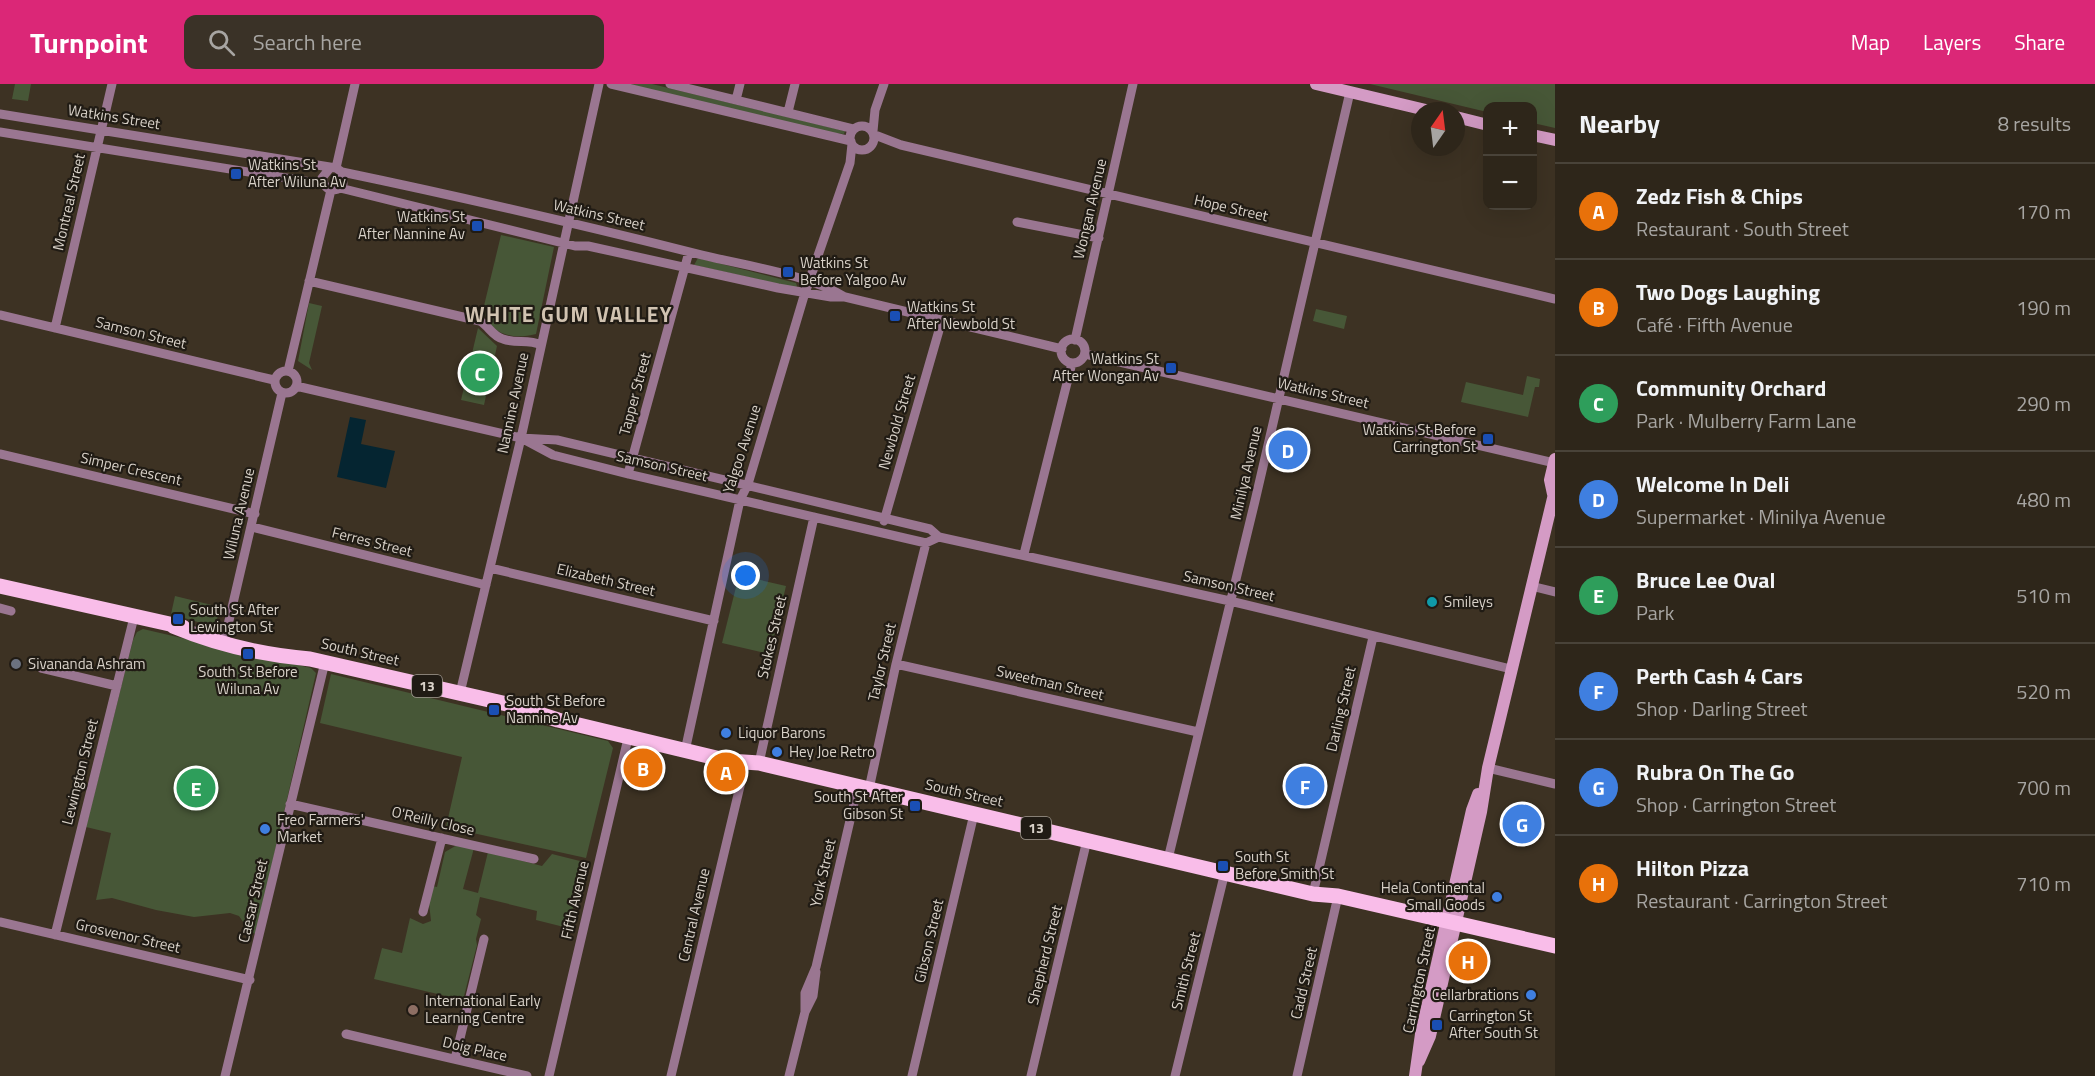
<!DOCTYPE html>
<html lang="en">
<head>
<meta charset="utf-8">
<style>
	body { margin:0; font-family:"Titillium Web",sans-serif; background:#3a3227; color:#f1f3f6 }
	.controls { position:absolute; right:18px; top:18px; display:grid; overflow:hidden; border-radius:12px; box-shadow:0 6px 24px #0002 }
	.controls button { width:54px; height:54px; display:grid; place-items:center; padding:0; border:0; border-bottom:2px solid #494339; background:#2e261a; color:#f1f3f6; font:30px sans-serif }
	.compass { position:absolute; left:1411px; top:18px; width:54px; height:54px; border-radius:50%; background:#2e261a; box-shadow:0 6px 24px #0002; rotate:14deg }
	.you { position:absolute; left:746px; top:492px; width:21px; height:21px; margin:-15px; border:4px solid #fff; border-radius:50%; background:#1a73e8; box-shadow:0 0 0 9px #1a73e833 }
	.badge { display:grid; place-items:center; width:39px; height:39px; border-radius:50%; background:#db2777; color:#fff; font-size:20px; font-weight:700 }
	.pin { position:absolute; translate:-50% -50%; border:3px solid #fff; box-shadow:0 2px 6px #0006 }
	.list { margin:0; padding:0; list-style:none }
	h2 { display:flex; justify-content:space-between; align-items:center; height:78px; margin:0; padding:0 24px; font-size:26px }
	h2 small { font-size:20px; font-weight:400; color:#a7a5a2 }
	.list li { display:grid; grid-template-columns:39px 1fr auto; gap:18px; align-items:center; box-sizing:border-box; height:96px; padding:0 24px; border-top:2px solid #494339 }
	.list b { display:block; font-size:22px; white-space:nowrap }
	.list p { margin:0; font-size:20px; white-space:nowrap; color:#a7a5a2 }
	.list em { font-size:20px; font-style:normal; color:#a7a5a2 }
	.icon { flex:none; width:33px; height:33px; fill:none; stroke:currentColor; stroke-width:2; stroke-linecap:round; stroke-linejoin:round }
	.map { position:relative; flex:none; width:1555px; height:992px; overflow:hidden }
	header { display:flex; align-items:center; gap:36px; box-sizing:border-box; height:84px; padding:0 30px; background:#db2777; color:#fff }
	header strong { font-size:28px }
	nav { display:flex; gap:33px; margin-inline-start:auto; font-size:21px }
	.search { width:420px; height:54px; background:#3a3227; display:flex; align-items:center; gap:15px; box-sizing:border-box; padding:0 21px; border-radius:12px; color:#a7a5a2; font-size:22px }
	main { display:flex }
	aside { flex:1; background:#2e261a }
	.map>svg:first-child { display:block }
	.green { fill:#475737 }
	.water { fill:#052531 }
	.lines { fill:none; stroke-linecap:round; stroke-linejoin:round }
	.street { stroke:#9a7691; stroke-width:9 }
	.secondary { stroke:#d49bc5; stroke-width:12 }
	.primary { stroke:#f9bde9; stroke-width:15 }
	.transit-dot { fill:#1a4fb4; stroke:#201b14; stroke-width:2 }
	.culture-dot { fill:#0f9aa8; stroke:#201b14; stroke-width:2 }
	.worship-dot { fill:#6b7280; stroke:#201b14; stroke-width:2 }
	.shop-dot { fill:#3f7fe0; stroke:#201b14; stroke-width:2 }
	.education-dot { fill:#8d6e63; stroke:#201b14; stroke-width:2 }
	.labels { text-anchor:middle; stroke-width:4.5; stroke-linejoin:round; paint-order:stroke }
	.shield { fill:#201b14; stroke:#a19a92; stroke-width:1.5 }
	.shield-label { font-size:14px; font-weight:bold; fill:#d8d1c8 }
	.street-label { font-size:15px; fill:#d8d1c8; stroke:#201b14 }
	.poi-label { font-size:15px; fill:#d8d1c8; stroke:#201b14; text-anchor:start }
	.district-label { font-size:21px; font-weight:bold; letter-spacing:1.5px; fill:#d1c3b1; stroke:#201b14 }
</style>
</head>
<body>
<header>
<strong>Turnpoint</strong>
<div class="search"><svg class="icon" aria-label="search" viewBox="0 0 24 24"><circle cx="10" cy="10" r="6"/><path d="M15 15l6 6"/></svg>Search here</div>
<nav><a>Map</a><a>Layers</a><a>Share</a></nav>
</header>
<main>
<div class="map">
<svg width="1555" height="992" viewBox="0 0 1555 992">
	<rect width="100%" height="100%" fill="#3d3223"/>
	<!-- green -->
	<path class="green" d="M15 0H31L28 17 12 15Z
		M618 0H652L845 47 844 50 812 47Z
		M1370 0H1555V44L1533 39 1532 22H1488L1487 28Z
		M501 151 554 163 536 250C512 256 491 251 483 226Z
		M698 174 796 199 797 202 796 204 694 181Z
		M309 219 322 222 309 279 312 286 298 277Z
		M1316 225 1347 232 1344 245 1313 237Z
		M478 244 497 262 484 321 461 316Z
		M1527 292 1540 295 1539 303H1535L1528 333 1461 318 1466 298 1523 311Z
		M739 491 786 502 770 570 722 559Z
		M175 512 220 523 216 540 211 542 171 530Z
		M143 545 311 584 316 589 256 850 250 848 239 832 230 829 194 833 156 826 112 814 96 816 111 749 86 743 133 556 137 548Z
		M331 590 608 657 613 664 586 774 446 743 462 673 320 639Z
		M457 761 474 764 463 805 478 809 488 768 542 782 552 770 584 778 568 844 536 836 537 827 480 813 476 831 481 835 476 855 477 861 463 916 374 895 382 864 402 869 410 834 423 840 431 837 429 819 432 802 437 803 445 768Z"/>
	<!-- water -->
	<path class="water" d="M350 333 366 336 361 360 395 367 386 404 337 393Z"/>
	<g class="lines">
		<!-- street -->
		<path class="street" d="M611 0 851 57
			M670 0 854 45
			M736 16 740 0
			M788 28 795 0
			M0 30 336 84 342 88C462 113 582 141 702 171 746 182 807 190 845 213
			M850 54a12 12 0 1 1 24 0a12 12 0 1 1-24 0Z
			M873 47 875 26 884 0
			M0 48 323 100
			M875 51 901 61 1555 215
			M330 84 322 94 325 102C331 108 339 107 343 100L342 88
			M336 84 355 0
			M340 104 575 162H588L778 204 831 213H845L1062 265
			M1017 138 1099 154
			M309 197 480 237C489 242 492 252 503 255 516 260 528 255 541 261
			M0 231 274 296
			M55 244 112 0
			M1061 267a12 12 0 1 1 24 0a12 12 0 1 1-24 0Z
			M1075 256 1133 0
			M1085 270 1555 379
			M275 298a11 11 0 1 1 22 0a11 11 0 1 1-22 0Z
			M288 287 331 106
			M296 302 521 354 557 356 930 445 939 453 1230 517 1511 585
			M525 356 553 371 628 390 926 459 939 453
			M0 370 255 430
			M628 390 689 168
			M884 437 942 236
			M252 443 486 501
			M1024 470 1072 279
			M490 484 714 537
			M1531 502 1555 508
			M0 524 11 527
			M224 558 282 309
			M896 580 1198 648
			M41 584 117 602
			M460 609 521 354 599 0
			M685 667 740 416 748 400 804 212 850 79 852 60
			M759 679 814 433
			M1488 684 1555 700
			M869 705 896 580 926 459
			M290 720 534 775
			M1168 775 1255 417 1350 8
			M1313 810 1373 553
			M423 828 442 754
			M0 838 250 896
			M55 851 134 533
			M805 928V909L816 883 858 702
			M346 950 527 992
			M455 975 484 855
			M225 992 325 578
			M549 992 629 650
			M671 992 746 677
			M789 992 805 928 813 912 816 888
			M912 992 974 730
			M1031 992 1087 756
			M1175 992 1225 788
			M1297 992 1338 812"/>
		<!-- secondary -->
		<path class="secondary" d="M1316 0 1430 27
			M1456 33 1488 41
			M1532 51 1555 56
			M1553 410 1550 396 1555 375
			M1419 977 1430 952 1481 728 1488 684 1555 406
			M1415 992 1421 950 1472 726 1478 710"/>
		<!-- primary -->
		<path class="primary" d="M0 502 183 543
			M173 542C216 560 264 571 310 575L511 621 558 636 729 677 759 679 1313 810 1338 812 1555 862"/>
	</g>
	<!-- markers -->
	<g class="transit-dot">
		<rect x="230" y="84" width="12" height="12" rx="3"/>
		<rect x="471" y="136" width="12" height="12" rx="3"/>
		<rect x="782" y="182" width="12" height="12" rx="3"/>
		<rect x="889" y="226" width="12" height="12" rx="3"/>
		<rect x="1165" y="278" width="12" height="12" rx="3"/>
		<rect x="1482" y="349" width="12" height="12" rx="3"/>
		<rect x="172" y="529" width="12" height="12" rx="3"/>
		<rect x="242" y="564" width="12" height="12" rx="3"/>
		<rect x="488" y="620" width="12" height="12" rx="3"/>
		<rect x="909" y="716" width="12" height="12" rx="3"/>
		<rect x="1217" y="776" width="12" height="12" rx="3"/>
		<rect x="1431" y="935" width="12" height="12" rx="3"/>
	</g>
	<circle class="culture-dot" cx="1432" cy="518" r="6"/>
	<circle class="worship-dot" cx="16" cy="580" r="6"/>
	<g class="shop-dot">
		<circle cx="726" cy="649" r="6"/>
		<circle cx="777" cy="668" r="6"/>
		<circle cx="265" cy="745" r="6"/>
		<circle cx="1497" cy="813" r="6"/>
		<circle cx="1531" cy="911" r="6"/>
	</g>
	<circle class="education-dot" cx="413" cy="926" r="6"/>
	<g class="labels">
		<!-- shield labels -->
		<g class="shield">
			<rect x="412" y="591" width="30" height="22" rx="4.5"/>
			<rect x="1021" y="733" width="30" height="22" rx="4.5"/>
		</g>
		<g class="shield-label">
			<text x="427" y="607">13</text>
			<text x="1036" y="749">13</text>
		</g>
		<!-- street labels -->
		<g class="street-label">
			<text transform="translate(114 33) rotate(9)" y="5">Watkins Street</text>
			<text transform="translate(69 118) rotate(-77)" y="5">Montreal Street</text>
			<text transform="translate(1231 124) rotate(13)" y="5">Hope Street</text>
			<text transform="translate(1090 125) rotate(-77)" y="5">Wongan Avenue</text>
			<text transform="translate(599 131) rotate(13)" y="5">Watkins Street</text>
			<text transform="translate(141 249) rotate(14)" y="5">Samson Street</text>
			<text transform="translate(1323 309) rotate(13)" y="5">Watkins Street</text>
			<text transform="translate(635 310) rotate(-75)" y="5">Tapper Street</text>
			<text transform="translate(513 319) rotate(-78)" y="5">Nannine Avenue</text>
			<text transform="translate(897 338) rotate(-74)" y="5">Newbold Street</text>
			<text transform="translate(742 365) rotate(-72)" y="5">Yalgoo Avenue</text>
			<text transform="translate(662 382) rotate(13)" y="5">Samson Street</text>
			<text transform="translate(131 385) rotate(13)" y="5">Simper Crescent</text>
			<text transform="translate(1246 389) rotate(-77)" y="5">Minilya Avenue</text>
			<text transform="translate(239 430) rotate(-77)" y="5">Wiluna Avenue</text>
			<text transform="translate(372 458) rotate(14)" y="5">Ferres Street</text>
			<text transform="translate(606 496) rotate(13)" y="5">Elizabeth Street</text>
			<text transform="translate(1229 502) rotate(13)" y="5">Samson Street</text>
			<text transform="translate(772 553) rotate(-77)" y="5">Stokes Street</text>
			<text transform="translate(360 568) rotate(13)" y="5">South Street</text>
			<text transform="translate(882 578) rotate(-77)" y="5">Taylor Street</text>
			<text transform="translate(1050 599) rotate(13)" y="5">Sweetman Street</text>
			<text transform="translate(1341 625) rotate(-77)" y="5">Darling Street</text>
			<text transform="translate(80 688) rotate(-76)" y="5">Lewington Street</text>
			<text transform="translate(964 709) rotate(13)" y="5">South Street</text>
			<text transform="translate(433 737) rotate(13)" y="5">O'Reilly Close</text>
			<text transform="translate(823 789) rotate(-77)" y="5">York Street</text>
			<text transform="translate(575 816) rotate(-77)" y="5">Fifth Avenue</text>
			<text transform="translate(253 817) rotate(-77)" y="5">Caesar Street</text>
			<text transform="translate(694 831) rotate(-77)" y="5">Central Avenue</text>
			<text transform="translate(128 852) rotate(13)" y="5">Grosvenor Street</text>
			<text transform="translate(929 857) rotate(-77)" y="5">Gibson Street</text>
			<text transform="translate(1045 871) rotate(-76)" y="5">Shepherd Street</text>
			<text transform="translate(1186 887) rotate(-76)" y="5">Smith Street</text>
			<text transform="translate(1419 896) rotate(-78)" y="5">Carrington Street</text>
			<text transform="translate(1304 899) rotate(-77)" y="5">Cadd Street</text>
			<text transform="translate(475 965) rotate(13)" y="5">Doig Place</text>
		</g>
		<!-- poi labels -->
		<g class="poi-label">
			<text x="248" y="86">Watkins St<tspan x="248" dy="17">After Wiluna Av</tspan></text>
			<text x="465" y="138" text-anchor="end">Watkins St<tspan x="465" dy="17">After Nannine Av</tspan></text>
			<text x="800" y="184">Watkins St<tspan x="800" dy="17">Before Yalgoo Av</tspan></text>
			<text x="907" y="228">Watkins St<tspan x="907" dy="17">After Newbold St</tspan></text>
			<text x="1159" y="280" text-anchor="end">Watkins St<tspan x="1159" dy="17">After Wongan Av</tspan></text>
			<text x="1476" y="351" text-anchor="end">Watkins St Before<tspan x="1476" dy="17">Carrington St</tspan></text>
			<text x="1444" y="523">Smileys</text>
			<text x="190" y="531">South St After<tspan x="190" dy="17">Lewington St</tspan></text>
			<text x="28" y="585">Sivananda Ashram</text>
			<text x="248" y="593" text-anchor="middle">South St Before<tspan x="248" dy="17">Wiluna Av</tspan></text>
			<text x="506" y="622">South St Before<tspan x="506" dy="17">Nannine Av</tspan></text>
			<text x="738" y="654">Liquor Barons</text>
			<text x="789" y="673">Hey Joe Retro</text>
			<text x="903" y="718" text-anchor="end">South St After<tspan x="903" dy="17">Gibson St</tspan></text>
			<text x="277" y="741">Freo Farmers'<tspan x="277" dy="17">Market</tspan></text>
			<text x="1235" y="778">South St<tspan x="1235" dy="17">Before Smith St</tspan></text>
			<text x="1485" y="809" text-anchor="end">Hela Continental<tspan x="1485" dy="17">Small Goods</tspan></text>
			<text x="1519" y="916" text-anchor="end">Cellarbrations</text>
			<text x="425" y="922">International Early<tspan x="425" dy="17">Learning Centre</tspan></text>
			<text x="1449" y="937">Carrington St<tspan x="1449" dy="17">After South St</tspan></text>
		</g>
		<!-- district labels -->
		<g class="district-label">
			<text x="569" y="238">WHITE GUM VALLEY</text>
		</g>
	</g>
</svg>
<div class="controls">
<button>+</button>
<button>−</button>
</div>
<svg class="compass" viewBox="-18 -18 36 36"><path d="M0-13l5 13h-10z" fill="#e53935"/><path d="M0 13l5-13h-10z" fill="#a7a5a2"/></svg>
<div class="you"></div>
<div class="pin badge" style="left:726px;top:688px;background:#e8710a">A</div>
<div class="pin badge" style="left:643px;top:684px;background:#e8710a">B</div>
<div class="pin badge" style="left:480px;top:289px;background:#2e9e5b">C</div>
<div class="pin badge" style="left:1288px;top:366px;background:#3f7fe0">D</div>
<div class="pin badge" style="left:196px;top:704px;background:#2e9e5b">E</div>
<div class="pin badge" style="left:1305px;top:702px;background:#3f7fe0">F</div>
<div class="pin badge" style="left:1522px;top:740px;background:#3f7fe0">G</div>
<div class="pin badge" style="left:1468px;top:877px;background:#e8710a">H</div>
</div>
<aside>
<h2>Nearby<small>8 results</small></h2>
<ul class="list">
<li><span class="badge" style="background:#e8710a">A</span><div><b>Zedz Fish &amp; Chips</b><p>Restaurant · South Street</p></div><em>170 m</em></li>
<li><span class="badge" style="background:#e8710a">B</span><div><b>Two Dogs Laughing</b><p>Café · Fifth Avenue</p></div><em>190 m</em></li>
<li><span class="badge" style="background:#2e9e5b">C</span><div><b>Community Orchard</b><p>Park · Mulberry Farm Lane</p></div><em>290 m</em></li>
<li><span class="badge" style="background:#3f7fe0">D</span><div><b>Welcome In Deli</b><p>Supermarket · Minilya Avenue</p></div><em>480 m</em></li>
<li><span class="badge" style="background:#2e9e5b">E</span><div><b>Bruce Lee Oval</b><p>Park</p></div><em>510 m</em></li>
<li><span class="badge" style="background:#3f7fe0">F</span><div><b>Perth Cash 4 Cars</b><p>Shop · Darling Street</p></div><em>520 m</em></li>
<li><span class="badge" style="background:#3f7fe0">G</span><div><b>Rubra On The Go</b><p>Shop · Carrington Street</p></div><em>700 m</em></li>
<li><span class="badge" style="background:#e8710a">H</span><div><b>Hilton Pizza</b><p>Restaurant · Carrington Street</p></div><em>710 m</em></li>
</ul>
</aside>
</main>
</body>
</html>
